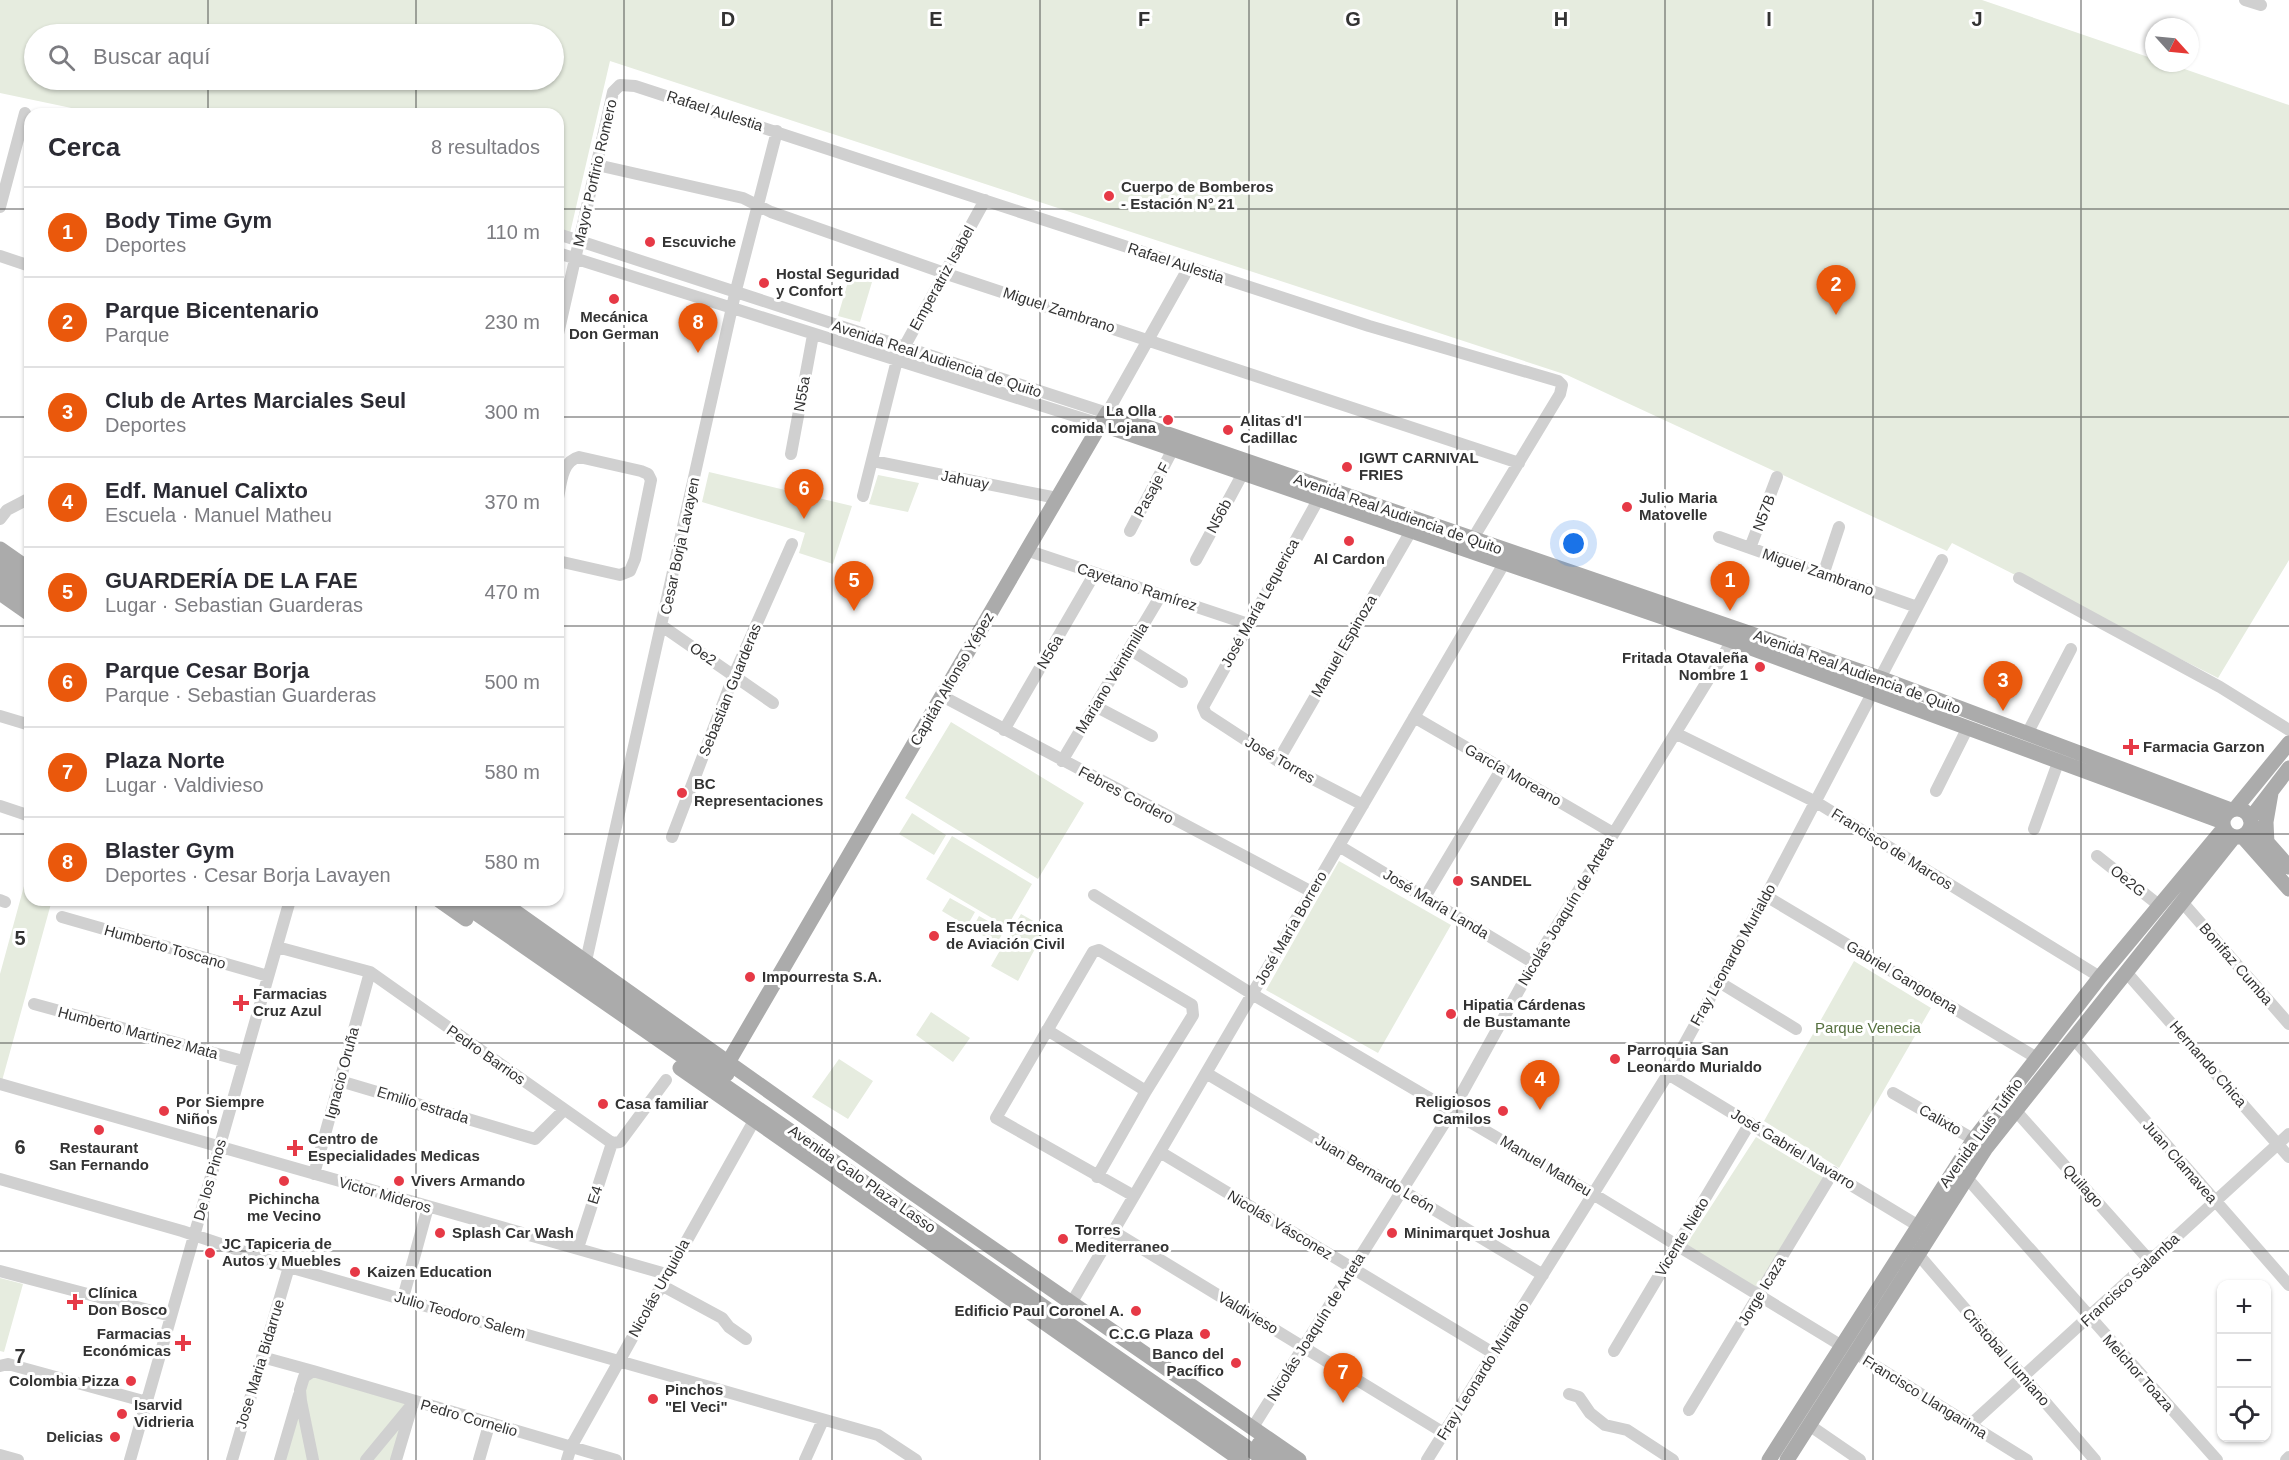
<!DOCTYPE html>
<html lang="es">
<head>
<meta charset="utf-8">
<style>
	body { margin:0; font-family:Arial,sans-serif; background:#f7f7f7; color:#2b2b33 }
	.controls { position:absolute; right:18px; bottom:18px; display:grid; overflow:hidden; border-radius:12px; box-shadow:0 2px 4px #0004 }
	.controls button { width:54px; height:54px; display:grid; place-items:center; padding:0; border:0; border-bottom:2px solid #e1e1e2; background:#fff; color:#2b2b33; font:30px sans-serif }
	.compass { position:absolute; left:2145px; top:18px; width:54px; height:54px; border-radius:50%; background:#fff; box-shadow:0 2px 4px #0004; rotate:117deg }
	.you { position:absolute; left:1574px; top:544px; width:21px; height:21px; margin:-15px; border:4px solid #fff; border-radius:50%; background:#1a73e8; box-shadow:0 0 0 9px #1a73e833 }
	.badge { display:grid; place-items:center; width:39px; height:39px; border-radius:50%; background:#ea580c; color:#fff; font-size:20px; font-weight:700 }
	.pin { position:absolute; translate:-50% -50px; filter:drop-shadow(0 2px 3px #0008) }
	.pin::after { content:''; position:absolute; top:32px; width:21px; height:18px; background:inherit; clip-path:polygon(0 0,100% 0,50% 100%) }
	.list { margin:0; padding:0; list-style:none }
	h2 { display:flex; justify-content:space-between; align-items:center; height:78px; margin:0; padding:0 24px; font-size:26px }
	h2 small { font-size:20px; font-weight:400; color:#7c7c81 }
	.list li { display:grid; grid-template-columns:39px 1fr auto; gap:18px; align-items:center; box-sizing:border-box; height:90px; padding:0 24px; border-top:2px solid #e1e1e2 }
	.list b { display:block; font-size:22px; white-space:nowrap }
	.list p { margin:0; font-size:20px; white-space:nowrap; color:#7c7c81 }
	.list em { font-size:20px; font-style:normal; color:#7c7c81 }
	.icon { flex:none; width:33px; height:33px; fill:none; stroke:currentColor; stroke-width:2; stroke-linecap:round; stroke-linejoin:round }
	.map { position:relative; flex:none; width:2289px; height:1460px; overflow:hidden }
	.search { position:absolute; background:#fff; box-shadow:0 2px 4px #0004; left:24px; top:24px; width:540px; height:66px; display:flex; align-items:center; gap:15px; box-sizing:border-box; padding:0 21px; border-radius:33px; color:#7c7c81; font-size:22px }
	.panel { position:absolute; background:#fff; box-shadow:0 2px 4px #0004; left:24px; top:108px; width:540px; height:798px; border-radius:18px }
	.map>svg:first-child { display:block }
	.green { fill:#e6ecdf; fill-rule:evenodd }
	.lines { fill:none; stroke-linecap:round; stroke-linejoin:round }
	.minor { stroke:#d0d0d0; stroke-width:12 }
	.major { stroke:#ababab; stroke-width:15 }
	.grid { fill:none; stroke:#333; stroke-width:1.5; stroke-opacity:0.55 }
	.poi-dot { fill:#e63946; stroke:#fff; stroke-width:2 }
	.labels { text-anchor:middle; stroke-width:6; stroke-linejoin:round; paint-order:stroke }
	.street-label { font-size:15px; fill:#333; stroke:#fff }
	.poi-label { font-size:15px; font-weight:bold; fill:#333; stroke:#fff; text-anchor:start }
	.park-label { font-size:15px; fill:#56703f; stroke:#fff }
	.grid-label { font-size:20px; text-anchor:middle; font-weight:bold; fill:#333; stroke:#fff; stroke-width:6; stroke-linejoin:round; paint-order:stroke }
</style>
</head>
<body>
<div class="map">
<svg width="2289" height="1460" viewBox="0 0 2289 1460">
	<rect width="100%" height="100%" fill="#fff"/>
	<!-- green -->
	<path class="green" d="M0 0H1982L2154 59V63H2167L2289 105V560L2218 678 1952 543 1947 551 1567 375 610 61 570 233 558 230V114H100L0 93ZM34 34H554V80H34Z
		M850 275 872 282 860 322 838 316Z
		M709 472 852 506 833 564 799 553 805 533 702 502Z
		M878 475 919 483 908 512 869 504Z
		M951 722 1084 803 1038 879 905 798Z
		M912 813 946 835 934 855 899 834Z
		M952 836 1032 884 1007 927 926 879Z
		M1339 861 1451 925 1378 1053 1266 990Z
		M30 864V900H52L0 1088V974Z
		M950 898 975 912 967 926 942 911Z
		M1021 914 1046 928 1018 981 991 966Z
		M979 916 1004 930 997 944 972 929Z
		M1854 961 1931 1008 1839 1168 1764 1121Z
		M931 1012 970 1038 953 1062 916 1035Z
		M839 1059 873 1081 848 1119 812 1097Z
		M1756 1137 1826 1179 1757 1289 1686 1245Z
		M0 1278 23 1284 4 1352 0 1351Z
		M307 1375 414 1402 396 1460H281Z"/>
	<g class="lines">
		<!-- minor -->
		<path class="minor" d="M2245 0 2261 5
			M597 165 743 198 771 212 953 276 1519 463
			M0 207 25 113
			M558 234 1107 413 1189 267
			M558 253 1100 424
			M0 256 30 266
			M558 334 613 92 620 85 635 86 1369 326 1558 381 1562 385 1560 394 1472 540
			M30 414V417
			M791 454 813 335
			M873 461 1057 498
			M863 496 897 360 985 200
			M558 498C561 483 562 461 579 457L641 471 648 474 651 480 635 559 630 571 620 575 558 561
			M1318 500 1203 707 1206 714 1278 761 1363 805
			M0 519 7 510 30 498
			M1130 531 1173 449
			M1719 537 1917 607
			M1750 548 1777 477
			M1026 550 1248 624
			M1196 560 1243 473
			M1823 575 1839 527
			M2019 578 2220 687 2289 730
			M662 626 773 703
			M1129 649 1182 682
			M942 696 1312 892
			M1095 706 1152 736
			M0 716 30 725
			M1414 717 1613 833
			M1004 730 1095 573
			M1677 734 1816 802 2100 977
			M2027 734 2071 649
			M1062 761 1161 595
			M1278 761 1411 531
			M1936 791 1968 727
			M0 806 30 816
			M2034 829 2059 760
			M672 837 734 675 792 544
			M1339 846 1534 963
			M2097 856 2160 906
			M1094 895 1252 994 1593 1194 1842 1346
			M1766 896 2037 1058
			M1425 897 1502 768
			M0 900 5 902
			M2183 903 2289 1024
			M62 917 268 976
			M277 947 370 972 612 1143 620 1142 666 1080
			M586 961 735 294 777 131
			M2126 972 2289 1157
			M1719 982 1796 1029
			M34 1004 243 1061
			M1047 1030 1146 1091
			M2073 1038 2289 1285
			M1206 1073 1543 1275
			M1668 1074 1917 1225
			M340 1081 535 1139 564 1110
			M0 1084 666 1274
			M1893 1093 1980 1143
			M2015 1110 2150 1261
			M1160 1152 1493 1353
			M314 1174 370 972
			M1097 1177 1146 1091 1193 1015 1192 1005 1099 950 1093 952 996 1118 1134 1196
			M1966 1177 2217 1460
			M0 1179 182 1231 289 1267 878 1435 916 1460
			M1113 1231 1444 1433
			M578 1248 612 1143
			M1917 1253 2095 1460
			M0 1271 171 1316
			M661 1285 722 1318 729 1327 746 1339
			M403 1298 428 1207
			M1072 1302 1509 555
			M1614 1351 1750 1123
			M1855 1353 2027 1460
			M262 1357 313 1371
			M0 1366 8 1364 147 1402
			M1569 1394 1579 1397 1590 1413 1605 1425 1627 1430 1673 1460
			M1689 1410 1833 1172
			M1809 1425 1860 1460
			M1970 1425 2289 1134
			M1253 1427 1452 1111 1534 963 1732 641
			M0 1455 18 1460
			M130 1460 290 900
			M232 1460 289 1267
			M280 1460 299 1395
			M313 1460 301 1401 300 1390 304 1377 313 1371 616 1460
			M366 1460 414 1402
			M396 1460 412 1406
			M479 1460 489 1425
			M567 1460 571 1447 755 1119
			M805 1460 823 1420
			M1427 1460 1668 1074 1766 896 1942 560
			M2286 1460 2289 1457"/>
		<!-- major -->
		<path class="major" d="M1100 424 1732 641 2223 822
			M0 549 30 570
			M0 566 30 587
			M0 579 30 600
			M0 593 30 614
			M2223 823a14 14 0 1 1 28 0a14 14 0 1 1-28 0Z
			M2235 809 2289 743
			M2250 819 2289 768
			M2251 824 2289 867
			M2242 836 2289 889
			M2267 844 2266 822 2271 793
			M439 900 466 919
			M457 900 1265 1460
			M477 900 727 1074
			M499 900 908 1190 1299 1460
			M680 1068 1241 1460
			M712 1090 1107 413 1880 678 2231 810
			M1259 1444 1281 1460
			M1769 1460 1974 1139 2100 977 2224 828
			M1787 1460 1986 1148 2234 837"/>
	</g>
	<!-- grid -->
	<path class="grid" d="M208 0V34M416 0V34M624 0V1460M832 0V1460M1040 0V1460M1249 0V1460M1457 0V1460M1665 0V1460M1873 0V1460M2081 0V1460M208 80V114M416 80V114M0 209H30M558 209H2289M0 417H30M558 417H2289M0 626H30M558 626H2289M0 834H30M558 834H2289M208 900V1460M416 900V1460M0 1043H2289M0 1251H2289"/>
	<!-- markers -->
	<g class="poi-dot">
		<circle cx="1109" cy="196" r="6"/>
		<circle cx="650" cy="242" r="6"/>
		<circle cx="764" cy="283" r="6"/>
		<circle cx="614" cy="299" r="6"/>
		<circle cx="1168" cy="420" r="6"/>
		<circle cx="1228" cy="430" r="6"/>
		<circle cx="1347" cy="467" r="6"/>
		<circle cx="1627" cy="507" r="6"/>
		<circle cx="1349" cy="541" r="6"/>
		<circle cx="1760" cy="667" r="6"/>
		<path d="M2128 738h6v6h6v6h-6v6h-6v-6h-6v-6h6z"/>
		<circle cx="682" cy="793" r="6"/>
		<circle cx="1458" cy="881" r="6"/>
		<circle cx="934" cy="936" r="6"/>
		<circle cx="750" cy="977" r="6"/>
		<path d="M238 994h6v6h6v6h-6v6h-6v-6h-6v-6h6z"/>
		<circle cx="1451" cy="1014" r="6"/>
		<circle cx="1615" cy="1059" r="6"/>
		<circle cx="603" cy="1104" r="6"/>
		<circle cx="164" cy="1111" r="6"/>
		<circle cx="1503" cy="1111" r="6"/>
		<circle cx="99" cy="1130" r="6"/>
		<path d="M292 1139h6v6h6v6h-6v6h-6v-6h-6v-6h6z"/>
		<circle cx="284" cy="1181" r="6"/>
		<circle cx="399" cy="1181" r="6"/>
		<circle cx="440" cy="1233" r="6"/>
		<circle cx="1392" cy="1233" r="6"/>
		<circle cx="1063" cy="1239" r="6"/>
		<circle cx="210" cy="1253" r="6"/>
		<circle cx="355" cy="1272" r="6"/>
		<path d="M72 1293h6v6h6v6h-6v6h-6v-6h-6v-6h6z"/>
		<circle cx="1136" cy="1311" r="6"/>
		<circle cx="1205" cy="1334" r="6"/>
		<path d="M180 1334h6v6h6v6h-6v6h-6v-6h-6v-6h6z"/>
		<circle cx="1236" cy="1363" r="6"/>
		<circle cx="131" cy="1381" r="6"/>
		<circle cx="653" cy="1399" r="6"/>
		<circle cx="122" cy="1414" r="6"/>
		<circle cx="115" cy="1437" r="6"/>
	</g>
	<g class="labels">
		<!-- street labels -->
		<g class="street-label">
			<text transform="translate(715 111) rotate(18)" y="5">Rafael Aulestia</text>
			<text transform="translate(595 173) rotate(-77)" y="5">Mayor Porfirio Romero</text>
			<text transform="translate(1176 263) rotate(18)" y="5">Rafael Aulestia</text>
			<text transform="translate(942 278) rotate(-61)" y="5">Emperatriz Isabel</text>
			<text transform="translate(1059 310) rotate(18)" y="5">Miguel Zambrano</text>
			<text transform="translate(937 359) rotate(18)" y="5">Avenida Real Audiencia de Quito</text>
			<text transform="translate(802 394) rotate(-80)" y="5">N55a</text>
			<text transform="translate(965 480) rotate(11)" y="5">Jahuay</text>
			<text transform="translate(1152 490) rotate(-62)" y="5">Pasaje F</text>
			<text transform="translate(1764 513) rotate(-69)" y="5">N57B</text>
			<text transform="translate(1398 514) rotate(19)" y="5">Avenida Real Audiencia de Quito</text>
			<text transform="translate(1219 516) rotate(-62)" y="5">N56b</text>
			<text transform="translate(680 546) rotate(-78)" y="5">Cesar Borja Lavayen</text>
			<text transform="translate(1818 572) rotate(19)" y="5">Miguel Zambrano</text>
			<text transform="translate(1137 587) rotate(18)" y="5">Cayetano Ramírez</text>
			<text transform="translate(1260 603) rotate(-61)" y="5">José María Lequerica</text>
			<text transform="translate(1344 646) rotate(-60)" y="5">Manuel Espinoza</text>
			<text transform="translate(1050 652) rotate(-60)" y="5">N56a</text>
			<text transform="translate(703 654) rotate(34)" y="5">Oe2</text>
			<text transform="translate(1857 672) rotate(20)" y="5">Avenida Real Audiencia de Quito</text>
			<text transform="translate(1112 678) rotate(-59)" y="5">Mariano Veintimilla</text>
			<text transform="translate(952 679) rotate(-60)" y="5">Capitán Alfonso Yépez</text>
			<text transform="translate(730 690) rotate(-68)" y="5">Sebastian Guarderas</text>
			<text transform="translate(1280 760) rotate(30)" y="5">José Torres</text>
			<text transform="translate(1513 775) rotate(30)" y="5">García Moreano</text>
			<text transform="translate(1126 795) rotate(28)" y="5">Febres Cordero</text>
			<text transform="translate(1892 849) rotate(32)" y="5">Francisco de Marcos</text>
			<text transform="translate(2128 881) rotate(39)" y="5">Oe2G</text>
			<text transform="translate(1436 904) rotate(31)" y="5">José María Landa</text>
			<text transform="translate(1566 911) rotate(-59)" y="5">Nicolás Joaquín de Arteta</text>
			<text transform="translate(1291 928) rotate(-60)" y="5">José María Borrero</text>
			<text transform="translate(165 947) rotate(16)" y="5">Humberto Toscano</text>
			<text transform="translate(1733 955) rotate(-61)" y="5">Fray Leonardo Murialdo</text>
			<text transform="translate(2236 964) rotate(49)" y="5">Bonifaz Cumba</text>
			<text transform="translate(1902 977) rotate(31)" y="5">Gabriel Gangotena</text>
			<text transform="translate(138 1033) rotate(15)" y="5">Humberto Martinez Mata</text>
			<text transform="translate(486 1055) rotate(35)" y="5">Pedro Barrios</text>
			<text transform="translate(2208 1064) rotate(49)" y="5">Hernando Chica</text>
			<text transform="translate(342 1073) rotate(-75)" y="5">Ignacio Oruña</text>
			<text transform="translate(423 1105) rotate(17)" y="5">Emilio estrada</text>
			<text transform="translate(1940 1120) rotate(30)" y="5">Calixto</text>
			<text transform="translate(1981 1133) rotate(-54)" y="5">Avenida Luis Tufiño</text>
			<text transform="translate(1793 1149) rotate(31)" y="5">José Gabriel Navarro</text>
			<text transform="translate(2180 1162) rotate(49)" y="5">Juan Clamavea</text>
			<text transform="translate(1546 1166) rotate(31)" y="5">Manuel Matheu</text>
			<text transform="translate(1375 1174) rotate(31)" y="5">Juan Bernardo León</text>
			<text transform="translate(862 1179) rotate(35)" y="5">Avenida Galo Plaza Lasso</text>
			<text transform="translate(210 1180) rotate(-74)" y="5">De los Pinos</text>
			<text transform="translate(2083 1186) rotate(48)" y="5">Quilago</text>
			<text transform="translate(385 1195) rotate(16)" y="5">Victor Mideros</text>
			<text transform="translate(595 1195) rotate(-72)" y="5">E4</text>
			<text transform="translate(1280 1225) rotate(31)" y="5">Nicolás Vásconez</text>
			<text transform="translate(1682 1237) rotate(-59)" y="5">Vicente Nieto</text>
			<text transform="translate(2130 1280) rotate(-43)" y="5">Francisco Salamba</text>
			<text transform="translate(659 1288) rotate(-61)" y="5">Nicolás Urquiola</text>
			<text transform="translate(1762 1291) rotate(-59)" y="5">Jorge Icaza</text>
			<text transform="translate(1248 1313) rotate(31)" y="5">Valdivieso</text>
			<text transform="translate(460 1315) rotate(16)" y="5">Julio Teodoro Salem</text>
			<text transform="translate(1316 1327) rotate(-58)" y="5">Nicolás Joaquín de Arteta</text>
			<text transform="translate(2006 1357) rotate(49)" y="5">Cristobal Llumiano</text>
			<text transform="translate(260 1364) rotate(-73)" y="5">Jose Maria Bidarrue</text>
			<text transform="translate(1483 1371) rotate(-58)" y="5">Fray Leonardo Murialdo</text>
			<text transform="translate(2138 1373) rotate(48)" y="5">Melchor Toaza</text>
			<text transform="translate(1925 1397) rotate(32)" y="5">Francisco Llangarima</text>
			<text transform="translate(469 1418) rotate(16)" y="5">Pedro Cornelio</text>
		</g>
		<!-- poi labels -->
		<g class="poi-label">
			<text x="1121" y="192">Cuerpo de Bomberos<tspan x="1121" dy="17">- Estación N° 21</tspan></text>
			<text x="662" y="247">Escuviche</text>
			<text x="776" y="279">Hostal Seguridad<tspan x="776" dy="17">y Confort</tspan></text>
			<text x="614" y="322" text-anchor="middle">Mecánica<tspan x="614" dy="17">Don German</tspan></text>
			<text x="1156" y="416" text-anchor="end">La Olla<tspan x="1156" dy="17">comida Lojana</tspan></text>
			<text x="1240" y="426">Alitas d'l<tspan x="1240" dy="17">Cadillac</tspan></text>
			<text x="1359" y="463">IGWT CARNIVAL<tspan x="1359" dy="17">FRIES</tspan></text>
			<text x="1639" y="503">Julio Maria<tspan x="1639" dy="17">Matovelle</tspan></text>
			<text x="1349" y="564" text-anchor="middle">Al Cardon</text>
			<text x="1748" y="663" text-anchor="end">Fritada Otavaleña<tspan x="1748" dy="17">Nombre 1</tspan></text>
			<text x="2143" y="752">Farmacia Garzon</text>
			<text x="694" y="789">BC<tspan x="694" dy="17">Representaciones</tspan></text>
			<text x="1470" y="886">SANDEL</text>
			<text x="946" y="932">Escuela Técnica<tspan x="946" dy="17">de Aviación Civil</tspan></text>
			<text x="762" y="982">Impourresta S.A.</text>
			<text x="253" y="999">Farmacias<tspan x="253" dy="17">Cruz Azul</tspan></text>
			<text x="1463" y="1010">Hipatia Cárdenas<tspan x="1463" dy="17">de Bustamante</tspan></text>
			<text x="1627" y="1055">Parroquia San<tspan x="1627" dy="17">Leonardo Murialdo</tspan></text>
			<text x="176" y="1107">Por Siempre<tspan x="176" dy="17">Niños</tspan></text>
			<text x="1491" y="1107" text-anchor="end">Religiosos<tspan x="1491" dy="17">Camilos</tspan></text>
			<text x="615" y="1109">Casa familiar</text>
			<text x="308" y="1144">Centro de<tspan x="308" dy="17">Especialidades Medicas</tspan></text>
			<text x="99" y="1153" text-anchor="middle">Restaurant<tspan x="99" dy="17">San Fernando</tspan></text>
			<text x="411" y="1186">Vivers Armando</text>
			<text x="284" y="1204" text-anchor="middle">Pichincha<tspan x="284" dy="17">me Vecino</tspan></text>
			<text x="1075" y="1235">Torres<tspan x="1075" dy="17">Mediterraneo</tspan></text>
			<text x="452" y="1238">Splash Car Wash</text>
			<text x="1404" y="1238">Minimarquet Joshua</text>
			<text x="222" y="1249">JC Tapiceria de<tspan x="222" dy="17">Autos y Muebles</tspan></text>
			<text x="367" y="1277">Kaizen Education</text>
			<text x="88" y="1298">Clínica<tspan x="88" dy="17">Don Bosco</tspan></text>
			<text x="1124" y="1316" text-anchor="end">Edificio Paul Coronel A.</text>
			<text x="171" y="1339" text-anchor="end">Farmacias<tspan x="171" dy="17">Económicas</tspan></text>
			<text x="1193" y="1339" text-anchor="end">C.C.G Plaza</text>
			<text x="1224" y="1359" text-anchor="end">Banco del<tspan x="1224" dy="17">Pacífico</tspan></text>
			<text x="119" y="1386" text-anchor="end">Colombia Pizza</text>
			<text x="665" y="1395">Pinchos<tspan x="665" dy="17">"El Veci"</tspan></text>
			<text x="134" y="1410">Isarvid<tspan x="134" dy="17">Vidrieria</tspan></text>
			<text x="103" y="1442" text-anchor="end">Delicias</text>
		</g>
		<!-- park labels -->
		<g class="park-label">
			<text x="1868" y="1033">Parque Venecia</text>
		</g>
	</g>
	<g class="grid-label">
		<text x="728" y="26">D</text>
		<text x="936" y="26">E</text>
		<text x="1144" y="26">F</text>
		<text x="1353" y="26">G</text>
		<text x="1561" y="26">H</text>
		<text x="1769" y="26">I</text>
		<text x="1977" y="26">J</text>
		<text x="20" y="945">5</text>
		<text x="20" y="1154">6</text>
		<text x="20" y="1363">7</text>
	</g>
</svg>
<div class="controls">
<button>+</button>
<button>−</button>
<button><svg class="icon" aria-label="locate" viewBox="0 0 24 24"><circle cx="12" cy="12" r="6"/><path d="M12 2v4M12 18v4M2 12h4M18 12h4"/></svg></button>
</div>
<svg class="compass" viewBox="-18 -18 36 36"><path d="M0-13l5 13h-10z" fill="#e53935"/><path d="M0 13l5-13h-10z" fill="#7c7c81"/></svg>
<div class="you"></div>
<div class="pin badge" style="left:1730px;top:611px">1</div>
<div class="pin badge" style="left:1836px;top:315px">2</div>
<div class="pin badge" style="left:2003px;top:711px">3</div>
<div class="pin badge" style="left:1540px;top:1110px">4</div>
<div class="pin badge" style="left:854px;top:611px">5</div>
<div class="pin badge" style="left:804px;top:519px">6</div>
<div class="pin badge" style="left:1343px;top:1403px">7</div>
<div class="pin badge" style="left:698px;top:353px">8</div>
<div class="search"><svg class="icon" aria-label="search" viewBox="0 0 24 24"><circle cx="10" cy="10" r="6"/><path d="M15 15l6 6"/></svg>Buscar aquí</div>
<section class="panel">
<h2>Cerca<small>8 resultados</small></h2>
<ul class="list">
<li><span class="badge">1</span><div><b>Body Time Gym</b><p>Deportes</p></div><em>110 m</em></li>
<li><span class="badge">2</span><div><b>Parque Bicentenario</b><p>Parque</p></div><em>230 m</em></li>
<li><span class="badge">3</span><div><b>Club de Artes Marciales Seul</b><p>Deportes</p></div><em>300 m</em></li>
<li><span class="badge">4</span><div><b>Edf. Manuel Calixto</b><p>Escuela · Manuel Matheu</p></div><em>370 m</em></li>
<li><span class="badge">5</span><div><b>GUARDERÍA DE LA FAE</b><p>Lugar · Sebastian Guarderas</p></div><em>470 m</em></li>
<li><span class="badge">6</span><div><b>Parque Cesar Borja</b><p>Parque · Sebastian Guarderas</p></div><em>500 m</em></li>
<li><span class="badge">7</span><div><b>Plaza Norte</b><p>Lugar · Valdivieso</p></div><em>580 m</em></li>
<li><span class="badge">8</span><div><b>Blaster Gym</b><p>Deportes · Cesar Borja Lavayen</p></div><em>580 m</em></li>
</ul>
</section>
</div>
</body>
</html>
